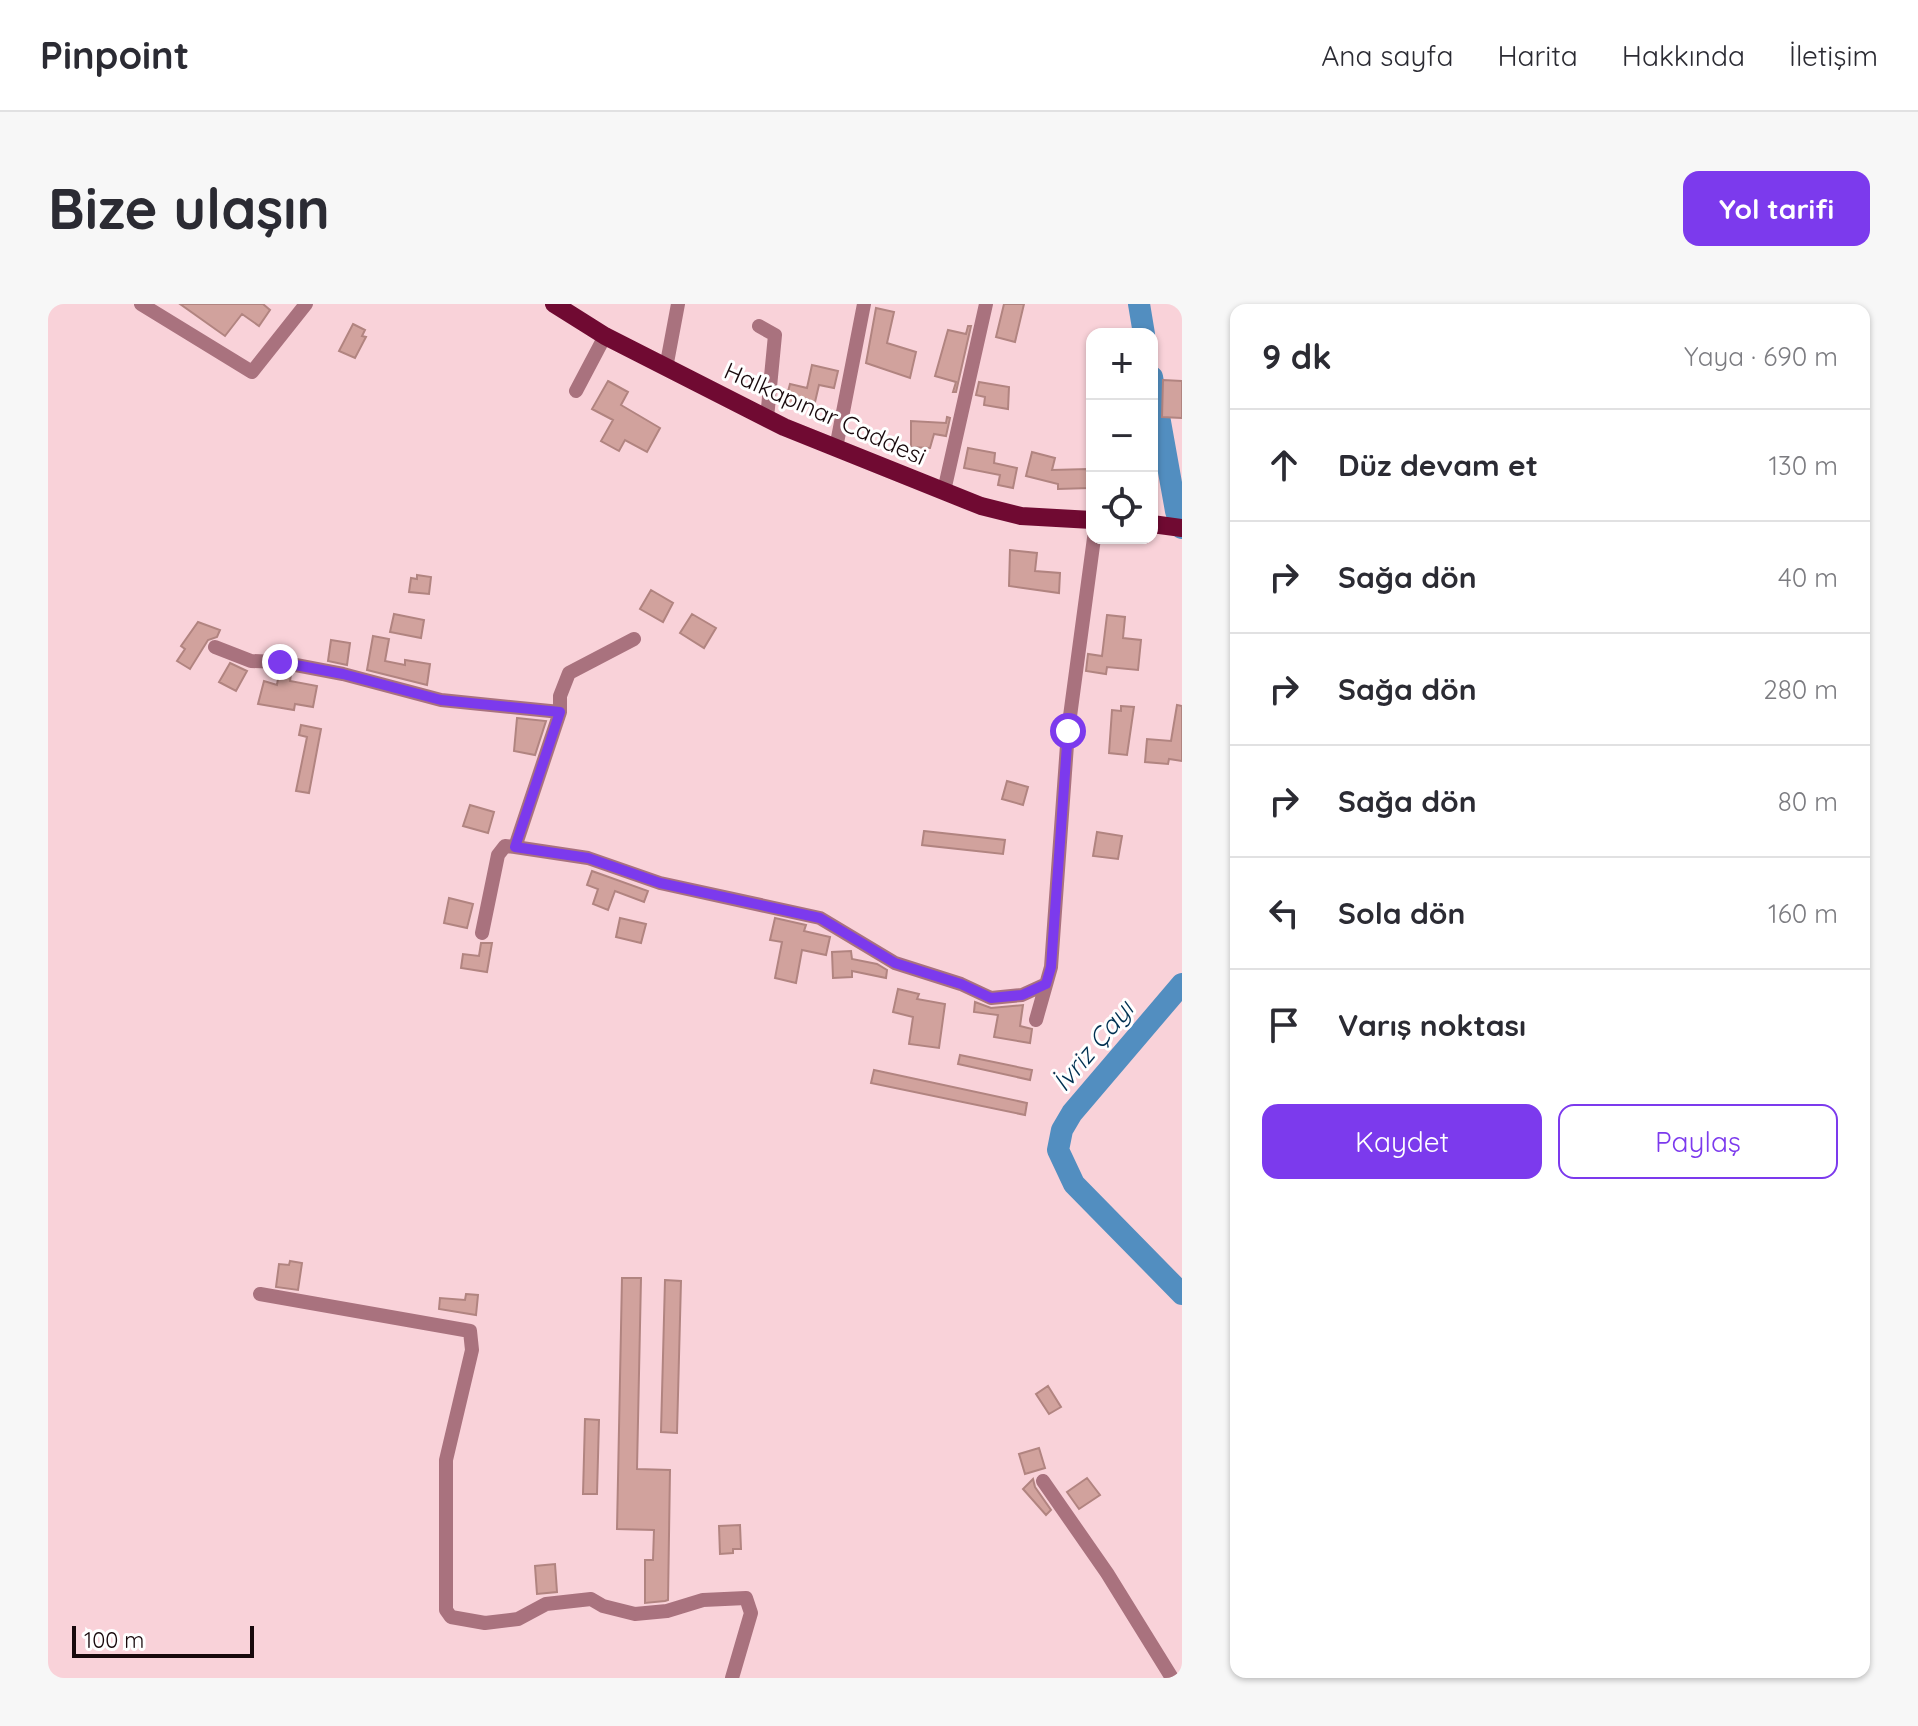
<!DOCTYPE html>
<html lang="tr">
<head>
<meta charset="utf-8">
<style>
	body { margin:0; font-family:Quicksand,sans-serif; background:#f7f7f7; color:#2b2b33 }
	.controls { position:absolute; right:24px; top:24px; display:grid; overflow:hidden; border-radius:16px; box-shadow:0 2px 6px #0004 }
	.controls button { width:72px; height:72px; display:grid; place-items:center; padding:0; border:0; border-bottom:2px solid #e1e1e2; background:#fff; color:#2b2b33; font:40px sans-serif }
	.scale { position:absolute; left:24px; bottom:20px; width:182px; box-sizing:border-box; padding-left:8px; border:4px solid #18090c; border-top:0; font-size:22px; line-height:28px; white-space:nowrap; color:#18090c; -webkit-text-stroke:6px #fff; paint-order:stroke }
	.stop { position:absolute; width:24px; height:24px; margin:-18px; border:6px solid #7c3aed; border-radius:50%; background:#fff }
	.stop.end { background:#7c3aed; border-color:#fff; box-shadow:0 2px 8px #0008 }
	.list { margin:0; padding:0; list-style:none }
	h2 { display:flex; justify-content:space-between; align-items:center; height:104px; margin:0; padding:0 32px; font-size:34px }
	h2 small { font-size:26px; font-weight:400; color:#7c7c81 }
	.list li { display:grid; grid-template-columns:52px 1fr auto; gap:24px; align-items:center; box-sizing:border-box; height:112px; padding:0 32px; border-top:2px solid #e1e1e2 }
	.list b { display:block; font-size:30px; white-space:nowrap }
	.list em { font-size:26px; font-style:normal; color:#7c7c81 }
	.actions { display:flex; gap:16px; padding:24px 32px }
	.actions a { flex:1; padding:18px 0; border:2px solid #7c3aed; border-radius:16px; text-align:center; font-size:28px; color:#7c3aed }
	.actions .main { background:#7c3aed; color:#fff }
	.icon { flex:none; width:44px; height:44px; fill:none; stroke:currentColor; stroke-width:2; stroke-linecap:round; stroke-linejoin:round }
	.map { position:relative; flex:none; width:1134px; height:1374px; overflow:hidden; border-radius:16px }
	header { display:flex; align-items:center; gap:48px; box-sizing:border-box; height:112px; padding:0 40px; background:#fff; border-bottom:2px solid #e1e1e2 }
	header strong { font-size:38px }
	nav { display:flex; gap:44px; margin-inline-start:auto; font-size:28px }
	.intro { display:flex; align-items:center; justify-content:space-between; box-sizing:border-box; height:192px; padding:0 48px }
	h1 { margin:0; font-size:56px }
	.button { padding:20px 36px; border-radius:16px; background:#7c3aed; color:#fff; font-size:28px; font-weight:700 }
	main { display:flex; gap:48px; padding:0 48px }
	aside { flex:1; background:#fff; border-radius:16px; box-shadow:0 2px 6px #0004 }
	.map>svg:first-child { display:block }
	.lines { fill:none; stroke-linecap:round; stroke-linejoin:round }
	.river { stroke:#528ec0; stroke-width:22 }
	.building { fill:#d1a29d; stroke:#b18480; stroke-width:2 }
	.minor { stroke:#a9727e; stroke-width:14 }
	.major { stroke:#700a32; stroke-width:18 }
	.route { stroke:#7c3aed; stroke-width:10 }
	.labels { text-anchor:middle; stroke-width:6; stroke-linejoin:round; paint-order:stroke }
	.street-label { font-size:24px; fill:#18090c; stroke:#fff }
	.water-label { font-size:26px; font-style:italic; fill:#003051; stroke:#fff }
</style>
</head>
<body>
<header>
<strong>Pinpoint</strong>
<nav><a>Ana sayfa</a><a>Harita</a><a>Hakkında</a><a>İletişim</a></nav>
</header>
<div class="intro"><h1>Bize ulaşın</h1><a class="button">Yol tarifi</a></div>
<main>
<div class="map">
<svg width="1134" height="1374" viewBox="0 0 1134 1374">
	<rect width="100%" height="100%" fill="#f9d2d9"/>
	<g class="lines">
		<!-- river -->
		<path class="river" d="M1091 0 1096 30
			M1104 73 1128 207 1134 224
			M1134 680 1024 809 1014 826 1010 846 1026 880 1134 990"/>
	</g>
	<!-- building -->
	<path class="building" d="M132 0H215L222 6 211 22 194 10 177 32Z
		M956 0H976L967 38 948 33Z
		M828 4 846 8 839 39 868 48 862 74 818 59Z
		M305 20 317 26 314 32 318 33 307 54 291 47Z
		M920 22H923L908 88H905L908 78 887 72 900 26 918 30Z
		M764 61 790 67 786 84 771 81 767 98 758 96 756 104 737 99 742 80 759 84Z
		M1115 76 1134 77V114L1114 113Z
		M560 77 580 88 573 101 612 124 599 148 577 136 571 147 553 137 565 116 544 105Z
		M931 78 961 83 960 105 936 101 937 93 928 91Z
		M899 113 902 114 898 132 886 130 882 144 863 143V117L898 119Z
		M920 144 947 149 946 159 969 164 965 184 950 181 952 171 916 164Z
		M984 148 1007 154 1004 166 1040 165 1041 184 1010 185V180L978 172Z
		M962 246 989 249 987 267 1012 269 1011 289 961 282Z
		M369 271 383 273 381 290 361 288 363 274 369 275Z
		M603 286 625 299 615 318 592 305Z
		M346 310 376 316 373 334 342 328Z
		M644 310 668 324 656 344 632 329Z
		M1059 311 1077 313 1075 334 1093 336 1090 366 1059 363 1058 370 1038 367 1040 350 1054 352Z
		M150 318 172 326 169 333 160 336 142 365 129 357 137 345 133 342Z
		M325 332 341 335 337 357 357 361V356L382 360 379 381 319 366Z
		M283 336 302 339 299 361 280 357Z
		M182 359 199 367 188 387 171 378Z
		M231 368 243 370 242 377 269 382 265 403 247 400 246 406 210 400 216 377 229 381Z
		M1129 401 1134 402V457L1121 455 1120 460 1097 458 1099 435 1123 437Z
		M1073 402 1086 403 1079 451 1061 449 1064 406 1073 407Z
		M469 414 498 417 487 451 466 447Z
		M253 421 273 425 261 489 248 487 259 433 251 431Z
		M959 477 980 483 975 501 954 495Z
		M422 501 446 508 440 529 415 522Z
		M876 527 957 536 955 550 874 541Z
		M1049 528 1074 532 1070 555 1045 552Z
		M544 567 600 587 596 598 567 587 560 606 545 600 550 585 539 581Z
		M401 594 425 600 419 624 396 619Z
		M572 614 598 620 593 639 568 633Z
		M727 614 758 621 756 627 782 633 778 651 754 646 748 679 727 674 734 638 722 636Z
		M433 639H444L439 668 413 664 415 650 431 652Z
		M803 647 804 655 829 660 839 666 838 674 804 667V673L785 674 784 648Z
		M850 685 871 690 869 695 897 700 891 744 861 740 865 713 845 708Z
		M927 698 943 704 975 701 972 722 984 725 982 739 946 733 950 711 926 708Z
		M912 751 984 766 982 776 910 760Z
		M826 766 979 799 977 811 823 779Z
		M242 957 254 959 250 986 228 983 231 960 241 961Z
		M574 974H593L589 1165 622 1166 620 1296 617 1297 597 1299V1256H605L606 1226 569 1225Z
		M617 976 633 977 629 1129 613 1128Z
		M418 990 430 991 428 1011 391 1005 392 994 417 996Z
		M1000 1082 1013 1103 1001 1110 988 1090Z
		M537 1115 551 1116 549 1190H535Z
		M991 1144 997 1164 977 1170 971 1150Z
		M1039 1174 1052 1191 1031 1205 1019 1188Z
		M985 1175 987 1183 1003 1206 998 1211 975 1185Z
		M692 1221 693 1245H685V1249L672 1250 671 1222Z
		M507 1260 509 1288 489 1290 487 1262Z"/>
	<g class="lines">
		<!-- minor -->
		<path class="minor" d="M93 0 204 68 258 0
			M711 22 727 31 719 114
			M618 64 630 0
			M528 87 557 32
			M788 144 816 0
			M896 187 938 0
			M167 343 203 357 232 358 295 370 393 396 512 408
			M467 543 512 408V392L521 369 586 335
			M434 629 450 551 457 542 467 543 540 554 612 579 772 614 847 659 913 680 943 694 974 691 998 680
			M988 716 1003 663 1020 427 1046 234
			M212 990 422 1027 424 1046 398 1156V1306L403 1313 437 1319 470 1315 498 1300 543 1295 555 1302 587 1310 619 1307 655 1296 698 1294 703 1309 684 1374
			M995 1177 1059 1269 1124 1374"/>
		<!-- major -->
		<path class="major" d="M506 0 557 32 736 123 933 202 973 212 1044 216
			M1104 220 1134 224"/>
	</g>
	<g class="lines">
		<!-- route -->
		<path class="route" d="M232 358 295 370 393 396 512 408 467 543 540 554 612 579 772 614 847 659 913 680 943 694 974 691 998 680 1003 663 1020 427"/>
	</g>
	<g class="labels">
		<!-- street labels -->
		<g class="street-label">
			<text transform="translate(777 110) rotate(24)" y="8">Halkapınar Caddesi</text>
		</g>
		<!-- water labels -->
		<g class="water-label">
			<text transform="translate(1045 742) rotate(-50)" y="9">İvriz Çayı</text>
		</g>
	</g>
</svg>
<div class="controls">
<button>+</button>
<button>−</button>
<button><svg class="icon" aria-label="locate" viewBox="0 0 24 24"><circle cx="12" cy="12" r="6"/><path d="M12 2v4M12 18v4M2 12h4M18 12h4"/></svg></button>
</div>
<div class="scale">100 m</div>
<div class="stop" style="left:1020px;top:427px"></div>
<div class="stop end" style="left:232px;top:358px"></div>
</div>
<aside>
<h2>9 dk<small>Yaya · 690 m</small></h2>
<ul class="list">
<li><svg class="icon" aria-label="ahead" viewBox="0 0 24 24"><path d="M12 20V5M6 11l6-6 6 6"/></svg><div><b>Düz devam et</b></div><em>130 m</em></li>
<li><svg class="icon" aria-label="right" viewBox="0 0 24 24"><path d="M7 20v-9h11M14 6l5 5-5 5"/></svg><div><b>Sağa dön</b></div><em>40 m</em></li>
<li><svg class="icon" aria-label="right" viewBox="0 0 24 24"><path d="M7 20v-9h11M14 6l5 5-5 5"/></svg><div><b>Sağa dön</b></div><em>280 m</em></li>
<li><svg class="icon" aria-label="right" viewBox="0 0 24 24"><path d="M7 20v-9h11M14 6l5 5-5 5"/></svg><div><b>Sağa dön</b></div><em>80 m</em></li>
<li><svg class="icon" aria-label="left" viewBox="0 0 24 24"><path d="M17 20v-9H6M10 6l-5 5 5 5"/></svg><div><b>Sola dön</b></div><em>160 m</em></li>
<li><svg class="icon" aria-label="arrive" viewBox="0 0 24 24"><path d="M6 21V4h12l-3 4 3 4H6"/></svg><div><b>Varış noktası</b></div></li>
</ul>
<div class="actions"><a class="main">Kaydet</a><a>Paylaş</a></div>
</aside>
</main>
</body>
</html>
